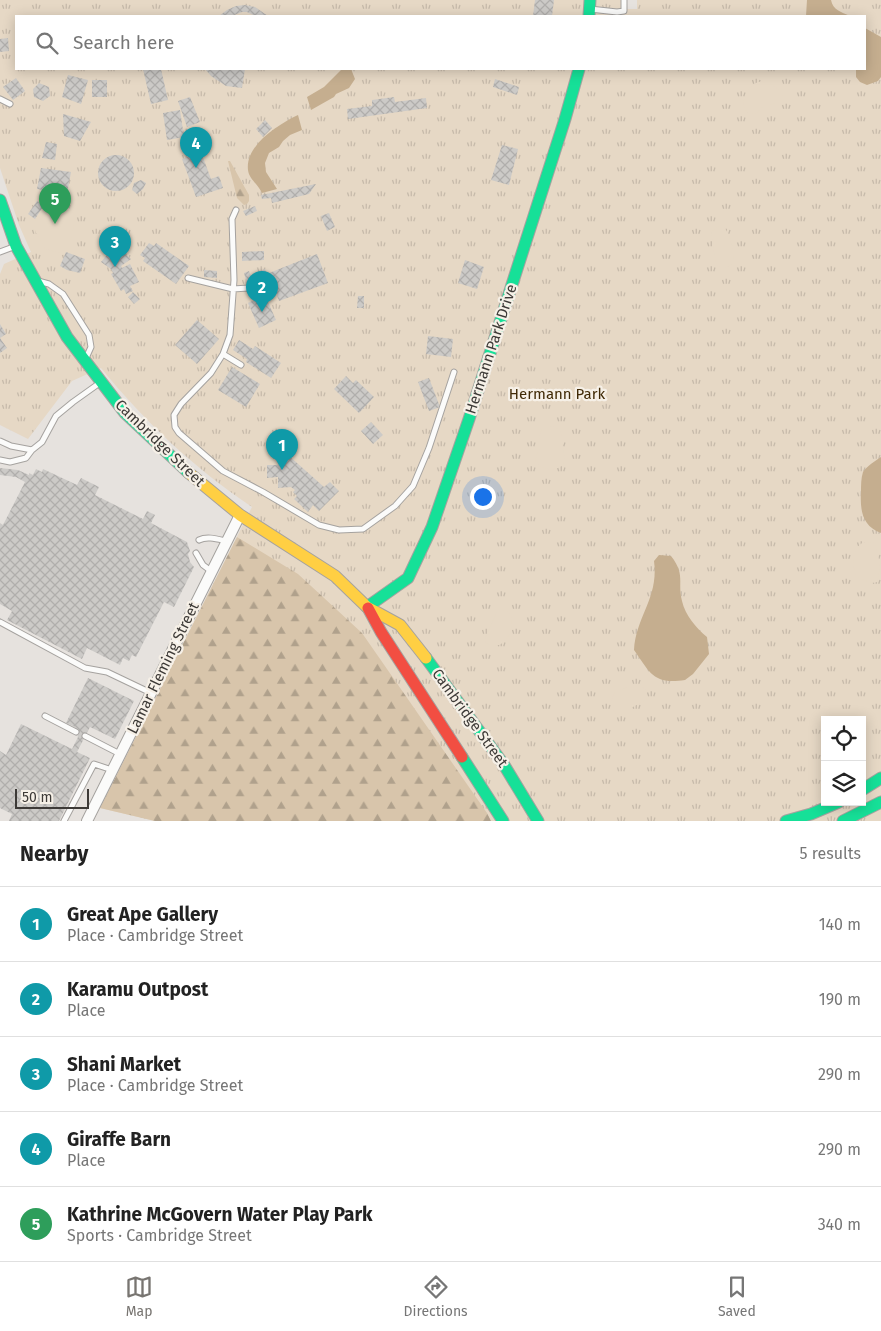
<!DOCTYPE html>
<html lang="en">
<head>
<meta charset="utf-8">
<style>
	body { margin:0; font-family:"Fira Sans",sans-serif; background:#f2f2f2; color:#222 }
	.controls { position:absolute; right:15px; bottom:15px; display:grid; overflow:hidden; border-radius:0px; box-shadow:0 2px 12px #0003 }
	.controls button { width:45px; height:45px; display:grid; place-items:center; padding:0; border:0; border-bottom:1px solid #e0e0e0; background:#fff; color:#222; font:25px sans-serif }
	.scale { position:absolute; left:15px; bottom:12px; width:74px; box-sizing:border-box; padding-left:5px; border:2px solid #3d3a37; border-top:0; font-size:14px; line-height:18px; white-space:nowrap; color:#3d3a37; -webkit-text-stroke:4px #f6f0e7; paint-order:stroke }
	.you { position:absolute; left:482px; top:496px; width:18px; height:18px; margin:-12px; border:4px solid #fff; border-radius:50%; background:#1a73e8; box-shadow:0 0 0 8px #1a73e833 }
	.badge { display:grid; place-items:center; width:32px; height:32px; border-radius:50%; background:#787571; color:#fff; font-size:16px; font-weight:700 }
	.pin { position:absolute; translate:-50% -41px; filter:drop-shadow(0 1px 2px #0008) }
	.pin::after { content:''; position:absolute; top:26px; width:18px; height:15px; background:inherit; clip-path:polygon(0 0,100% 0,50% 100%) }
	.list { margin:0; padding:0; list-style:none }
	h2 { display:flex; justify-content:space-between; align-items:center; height:65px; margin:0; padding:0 20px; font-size:21px }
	h2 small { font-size:16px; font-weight:400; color:#767676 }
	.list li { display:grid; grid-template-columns:32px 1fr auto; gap:15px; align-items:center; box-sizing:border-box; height:75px; padding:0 20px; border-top:1px solid #e0e0e0 }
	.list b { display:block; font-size:19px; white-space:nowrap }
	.list p { margin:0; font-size:16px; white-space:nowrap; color:#767676 }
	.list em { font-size:16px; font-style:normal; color:#767676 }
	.icon { flex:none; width:28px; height:28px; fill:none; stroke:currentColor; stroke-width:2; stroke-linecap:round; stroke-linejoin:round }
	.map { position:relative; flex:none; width:881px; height:821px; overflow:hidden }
	.search { position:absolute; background:#fff; box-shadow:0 2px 12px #0003; left:15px; right:15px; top:15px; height:55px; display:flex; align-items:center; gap:12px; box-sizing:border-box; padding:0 18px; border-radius:0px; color:#767676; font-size:19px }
	.sheet { height:440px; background:#fff }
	nav { display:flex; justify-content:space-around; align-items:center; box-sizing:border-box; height:70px; border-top:1px solid #e0e0e0; background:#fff; font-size:14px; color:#767676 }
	nav a { display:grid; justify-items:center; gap:2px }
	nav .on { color:#787571 }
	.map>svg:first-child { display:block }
	.grass { fill:url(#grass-tufts); fill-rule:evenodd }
	.forest { fill:url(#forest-firs) }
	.pitch { fill:#e6d8c5 }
	.water { fill:#c5ae8f }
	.building { fill:url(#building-cross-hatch) }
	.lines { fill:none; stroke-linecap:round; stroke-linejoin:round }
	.lane-casing { stroke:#a5a29f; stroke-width:7 }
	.street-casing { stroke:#a5a29f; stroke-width:12 }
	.fast-casing { stroke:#a5a29f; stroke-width:13 }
	.slow-casing { stroke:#a5a29f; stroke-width:13 }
	.jam-casing { stroke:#a5a29f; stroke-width:13 }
	.lane { stroke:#fbfbfa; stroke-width:5 }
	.street { stroke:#fbfbfa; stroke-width:10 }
	.fast { stroke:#16e098; stroke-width:11 }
	.slow { stroke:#ffcf43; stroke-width:11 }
	.jam { stroke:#f24e42; stroke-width:11 }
	.labels { text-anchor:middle; stroke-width:4.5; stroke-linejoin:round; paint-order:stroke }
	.street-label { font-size:15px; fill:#3d3a37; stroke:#f6f0e7 }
	.park-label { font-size:15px; fill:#412a06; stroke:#f6f0e7 }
</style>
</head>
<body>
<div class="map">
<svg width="881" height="821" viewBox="0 0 881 821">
	<defs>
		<pattern id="grass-tufts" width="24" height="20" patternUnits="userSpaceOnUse" patternTransform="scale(1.25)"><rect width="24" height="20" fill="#e6d8c5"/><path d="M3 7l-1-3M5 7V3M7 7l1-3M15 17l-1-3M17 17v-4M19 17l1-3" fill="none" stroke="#c6baaa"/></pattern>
		<pattern id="forest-firs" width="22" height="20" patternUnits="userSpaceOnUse" patternTransform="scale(1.25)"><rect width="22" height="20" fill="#d8c5ab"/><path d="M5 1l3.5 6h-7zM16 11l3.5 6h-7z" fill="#b0a18c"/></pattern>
		<pattern id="building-cross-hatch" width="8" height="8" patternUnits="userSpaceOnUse" patternTransform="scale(1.25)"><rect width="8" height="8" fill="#cccac7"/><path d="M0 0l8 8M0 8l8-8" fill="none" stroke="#b0aeac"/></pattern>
	</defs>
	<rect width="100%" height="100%" fill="#e6e2de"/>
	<!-- grass -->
	<path class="grass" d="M0 0H624V9H637V0H881V821H155L100 808 252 507C194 468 145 422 101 368L72 381 28 439 0 425V274L4 264 31 252 19 225 0 168ZM16 16H865V69H16ZM825 720H862V802H825Z"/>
	<!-- forest -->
	<path class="forest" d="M228 161H230L249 195V201L247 204 244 205 237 198Z
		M237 537 298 574 362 633 487 813 491 821H155L100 808Z"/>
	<!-- pitch -->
	<path class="pitch" d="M758 82C769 81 775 86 782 93L783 97 781 103 764 105 757 113 749 114C738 105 746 87 758 82Z
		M63 202 76 216 70 243 60 253 45 249C33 227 29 227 44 205Z
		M718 226 724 227C733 238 743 277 717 265 715 260 711 236 712 232 714 229 715 228 718 226Z
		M551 426C563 429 563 437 563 447 563 452 566 458 564 462 559 473 543 470 536 463 535 454 539 453 540 446 541 439 538 436 542 429Z
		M865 542 874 543C880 554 881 572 877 582L872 583 856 577C852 566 852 545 865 542Z
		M501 610 509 612C518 626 504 655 486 643L485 638 497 612Z
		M639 684C645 688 649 693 646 700L629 709 627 713 619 715C609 710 610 701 615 692L633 685Z"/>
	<!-- water -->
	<path class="water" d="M807 0H831C833 10 841 12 850 16H806Z
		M865 28 881 37V77L878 81 867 85 860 82 856 77V69H865Z
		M342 69H351L355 79 349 88 336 94 334 97 311 110 307 97 324 87Z
		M298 115 302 130 290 135 283 141 279 147 269 153 265 163 266 172 277 189 262 193C258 184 249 179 248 170 245 145 279 124 298 115Z
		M881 457V533C862 526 860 510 861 492 861 485 861 478 863 472 867 466 875 461 881 457Z
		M659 555 671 556C686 575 677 582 682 601 685 615 697 629 707 637L709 654 693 674 685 680C654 685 650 673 634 650 636 616 659 598 654 561Z"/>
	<!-- building -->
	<path class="building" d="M535 0H554L552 16H533Z
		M245 5 255 7 268 16H255L247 12H242L232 16H219L227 10 236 6Z
		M8 38 9 51 0 52V39Z
		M143 69H161L168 100 151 104Z
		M205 69H245L242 88 226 86 211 76Z
		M68 75 88 80 81 104 62 97Z
		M16 78 25 91 13 100 3 87Z
		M495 79 519 87 517 95 493 87Z
		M92 80H107V97H92Z
		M39 83 49 87 50 96 43 101 34 97 33 89Z
		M190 97 200 122 187 127 178 101Z
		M394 97 395 102 426 98 427 108 348 119 347 109 372 106V100Z
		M180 110 184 137 167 140 163 113Z
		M63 114 91 122 80 141 64 136Z
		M265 120 272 128 263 137 256 129Z
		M46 142 57 144 55 160 42 158Z
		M502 145 518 149 509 185 491 180Z
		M201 152 211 179 219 176 223 188 196 197 182 159Z
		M98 173a18 18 0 1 1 36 0a18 18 0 1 1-36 0Z
		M41 168 71 172 67 194 37 189Z
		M141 180 146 183 143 189 137 194 132 190 134 183Z
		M316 184 309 194 272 203 271 198 262 199 261 195Z
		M37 201 44 205 35 219 28 214Z
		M255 206 257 211 246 216 243 211Z
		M329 213 335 227 327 231 321 216Z
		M149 243 154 246 156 243 189 266 176 284 143 261 145 258 140 255Z
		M115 245 131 259 121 266 122 268 130 264 139 282 130 286 133 291 126 294 124 289 121 291 111 274 113 273 111 269 101 262Z
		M264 251V260L242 261V252Z
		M66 252 85 259 80 273 67 270 60 266Z
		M317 254 328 283 279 301 269 273Z
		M465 260 484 267 477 289 458 283Z
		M265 269 269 280 260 283 256 273Z
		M204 270 217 271V278L204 277Z
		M249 271 253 281 247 283 244 273Z
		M133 292 140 299 134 304 128 297Z
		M265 295 276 320 259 328 248 303Z
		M358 296H364V308H357Z
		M197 320 219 339 197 364 175 345Z
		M0 324 6 334 0 338 7 348 0 353Z
		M428 336 453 339 451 357 426 354Z
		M239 340 253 349 255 346 281 363 271 378 246 362 247 359 233 350Z
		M232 367 260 384 246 407 218 390Z
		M346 376 353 383 356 380 374 397 359 413 334 389Z
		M429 378 440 407 429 411 418 382Z
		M371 422 383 435 373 444 361 431Z
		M288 455 324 487 330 482 339 491 319 511 313 505 308 512 294 499 297 496 293 492 295 490 291 487 278 488V477L267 478V465H278Z
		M0 468 18 470 29 475V473L33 475 36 469 42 472 43 469 77 485 81 478 99 487 95 495 143 519 147 511 155 515 151 523 187 542 190 551 188 554 190 562 194 567 174 607 164 602 136 657 132 655 129 661 123 658 120 665 87 648 82 659 7 620 12 611 0 604V523L3 525 25 482 16 477 0 475Z
		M88 678 134 701 115 739 90 727 77 752 90 758 59 821H9L12 814 0 808V751L6 755 21 724 72 749 78 737 75 727 66 723Z"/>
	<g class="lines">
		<!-- lane casing -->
		<g class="lane-casing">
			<path id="lane" d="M590 9 617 12 624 11V0
				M0 99 10 104
				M236 210 232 219 234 280 230 335 223 354 211 373 181 404 174 415 175 427 179 433 223 471 263 492 319 525 339 530 363 529 395 506 413 486 429 448 454 372
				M0 252 16 246
				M188 278 233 289 264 287
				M38 281 49 284 63 294 89 335 91 347 86 358
				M223 354 241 365
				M0 441 11 446 32 450 42 442 56 416 73 402 101 382
				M0 460 10 462 26 458 32 450
				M199 540C207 536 217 539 226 541
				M196 553 203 565 211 571
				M0 622 85 668 107 672 151 693
				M45 716 76 732
				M85 736 120 754
				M64 821 94 764 112 770"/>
		</g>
		<!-- street casing -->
		<g class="street-casing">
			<path id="street" d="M87 821 240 515"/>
		</g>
		<!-- fast casing -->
		<g class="fast-casing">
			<path id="fast" d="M589 16 590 0
				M0 200 16 246 67 337 125 413 189 473
				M367 607 408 578 432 527 469 419 565 119 579 69
				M426 658 504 765 538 821
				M462 757 503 821
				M862 790 881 778
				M786 821 811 814 839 802
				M843 821 881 802"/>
		</g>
		<!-- slow casing -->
		<g class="slow-casing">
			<path id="slow" d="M189 473 240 515 335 576 367 607 400 625 426 658"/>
		</g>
		<!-- jam casing -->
		<g class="jam-casing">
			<path id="jam" d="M368 608 381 632 462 757"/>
		</g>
		<!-- lane -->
		<use href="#lane" class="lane"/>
		<!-- street -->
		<use href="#street" class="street"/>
		<!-- fast -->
		<use href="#fast" class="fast"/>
		<!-- slow -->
		<use href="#slow" class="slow"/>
		<!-- jam -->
		<use href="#jam" class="jam"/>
	</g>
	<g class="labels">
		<!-- street labels -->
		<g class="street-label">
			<text transform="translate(491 349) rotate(-72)" y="5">Hermann Park Drive</text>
			<text transform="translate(160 443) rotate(44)" y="5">Cambridge Street</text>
			<text transform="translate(163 668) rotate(-64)" y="5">Lamar Fleming Street</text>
			<text transform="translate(470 718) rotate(54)" y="5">Cambridge Street</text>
		</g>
		<!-- park labels -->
		<g class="park-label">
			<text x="557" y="399">Hermann Park</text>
		</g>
	</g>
</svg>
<div class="controls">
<button><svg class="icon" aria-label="locate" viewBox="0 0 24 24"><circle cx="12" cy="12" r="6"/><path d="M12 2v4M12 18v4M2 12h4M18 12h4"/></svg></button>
<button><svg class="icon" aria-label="layers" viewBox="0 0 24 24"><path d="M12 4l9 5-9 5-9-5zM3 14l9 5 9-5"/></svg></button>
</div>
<div class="scale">50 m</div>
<div class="you"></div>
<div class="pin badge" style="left:282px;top:470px;background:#0f9aa8">1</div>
<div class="pin badge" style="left:262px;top:312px;background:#0f9aa8">2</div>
<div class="pin badge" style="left:115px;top:267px;background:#0f9aa8">3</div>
<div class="pin badge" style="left:196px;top:168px;background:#0f9aa8">4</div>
<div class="pin badge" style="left:55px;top:224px;background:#2e9e5b">5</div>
<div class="search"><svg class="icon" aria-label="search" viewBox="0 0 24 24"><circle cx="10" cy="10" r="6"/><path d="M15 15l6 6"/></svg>Search here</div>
</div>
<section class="sheet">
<h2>Nearby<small>5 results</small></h2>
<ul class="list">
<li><span class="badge" style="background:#0f9aa8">1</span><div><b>Great Ape Gallery</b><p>Place · Cambridge Street</p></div><em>140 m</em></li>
<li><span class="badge" style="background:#0f9aa8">2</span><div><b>Karamu Outpost</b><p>Place</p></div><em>190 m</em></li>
<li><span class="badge" style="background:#0f9aa8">3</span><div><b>Shani Market</b><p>Place · Cambridge Street</p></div><em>290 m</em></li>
<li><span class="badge" style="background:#0f9aa8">4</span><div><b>Giraffe Barn</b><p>Place</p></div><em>290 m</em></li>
<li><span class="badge" style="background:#2e9e5b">5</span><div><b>Kathrine McGovern Water Play Park</b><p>Sports · Cambridge Street</p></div><em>340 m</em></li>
</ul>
</section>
<nav>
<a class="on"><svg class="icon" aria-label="map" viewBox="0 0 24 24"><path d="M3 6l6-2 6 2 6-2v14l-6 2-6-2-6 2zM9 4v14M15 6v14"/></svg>Map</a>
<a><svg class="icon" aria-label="directions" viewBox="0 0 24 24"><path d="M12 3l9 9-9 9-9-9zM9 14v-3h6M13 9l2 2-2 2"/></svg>Directions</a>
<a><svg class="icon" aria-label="saved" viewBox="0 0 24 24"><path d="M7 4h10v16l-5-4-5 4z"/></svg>Saved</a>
</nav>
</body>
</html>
